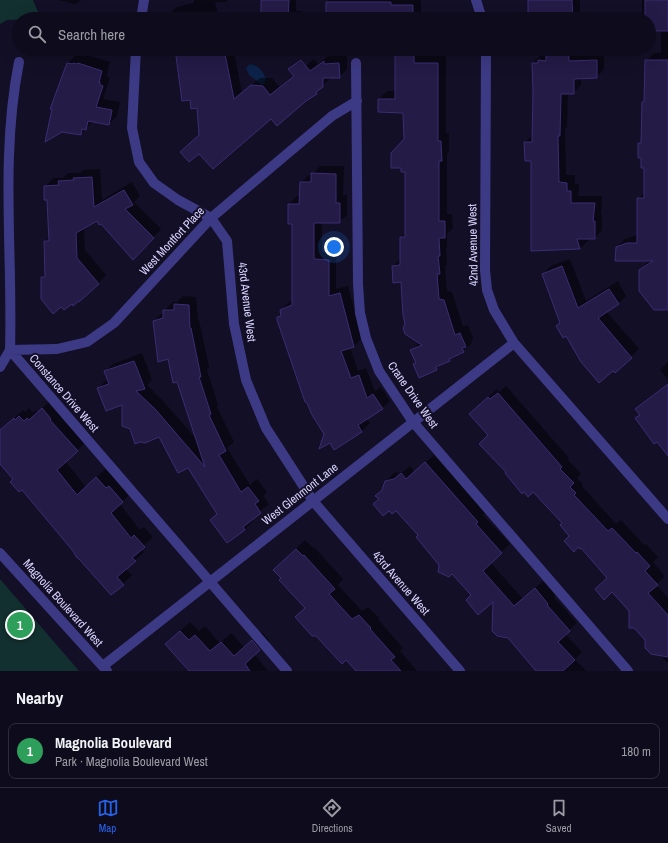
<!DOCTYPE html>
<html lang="en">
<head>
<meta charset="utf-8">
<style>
	body { margin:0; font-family:"Archivo Narrow",sans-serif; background:#171425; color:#f1f3f6 }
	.you { position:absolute; left:334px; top:247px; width:14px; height:14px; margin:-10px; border:3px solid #fff; border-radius:50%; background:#1a73e8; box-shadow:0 0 0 6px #1a73e833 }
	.badge { display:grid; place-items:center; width:26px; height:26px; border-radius:50%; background:#2563eb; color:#fff; font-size:13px; font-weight:700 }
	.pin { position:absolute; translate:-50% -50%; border:2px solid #fff; box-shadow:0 1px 4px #0006 }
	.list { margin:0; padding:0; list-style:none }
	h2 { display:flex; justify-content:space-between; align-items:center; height:52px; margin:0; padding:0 16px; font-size:17px }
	h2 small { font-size:13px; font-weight:400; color:#9b9ba3 }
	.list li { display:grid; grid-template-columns:26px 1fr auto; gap:12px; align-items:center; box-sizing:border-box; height:56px; margin:0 8px 8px; padding:0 8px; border:1px solid #2e2b3b; border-radius:8px }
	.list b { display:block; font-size:15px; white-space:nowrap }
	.list p { margin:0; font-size:13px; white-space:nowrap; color:#9b9ba3 }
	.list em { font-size:13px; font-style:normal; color:#9b9ba3 }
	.icon { flex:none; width:22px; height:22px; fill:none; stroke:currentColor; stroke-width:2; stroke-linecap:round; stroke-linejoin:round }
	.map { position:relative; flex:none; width:668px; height:671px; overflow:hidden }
	.search { position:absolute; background:#0e0b1c; box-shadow:0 4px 16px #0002; left:12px; right:12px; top:12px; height:44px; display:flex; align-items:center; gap:10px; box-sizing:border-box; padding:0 14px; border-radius:22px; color:#9b9ba3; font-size:15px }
	.sheet { height:116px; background:#0e0b1c }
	nav { display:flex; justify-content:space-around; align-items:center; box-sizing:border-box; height:56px; border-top:1px solid #2e2b3b; background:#0e0b1c; font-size:11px; color:#9b9ba3 }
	nav a { display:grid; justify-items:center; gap:2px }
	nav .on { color:#2563eb }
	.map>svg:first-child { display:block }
	.green { fill:#12302f }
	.water { fill:#0c2248 }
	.shadow { fill:#0007 }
	.building { fill:#241b47; stroke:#3b2d73 }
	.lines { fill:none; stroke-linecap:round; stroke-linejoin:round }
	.minor { stroke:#3d3a85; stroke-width:10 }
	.labels { text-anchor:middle; stroke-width:4; stroke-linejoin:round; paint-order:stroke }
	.street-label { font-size:12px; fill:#d9d4ff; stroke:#130f26 }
</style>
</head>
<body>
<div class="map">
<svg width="668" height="671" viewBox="0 0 668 671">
	<rect width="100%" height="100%" fill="#130f26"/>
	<!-- green -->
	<path class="green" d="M0 0H33L41 19 7 20 0 24Z
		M0 579 79 671H0Z"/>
	<!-- water -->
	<path class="water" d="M250 64C258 65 264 72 266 80L264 84H261L249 75 246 68Z"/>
	<!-- shadow -->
	<path class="shadow" d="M59 0H81L75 4Z
		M194 0H228L226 2H215L219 19H169L168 15 177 7 194 3Z
		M265 0H296V11H302V19H262Z
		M329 0H421V19H327V3Z
		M529 0H580V19H529Z
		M642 0H668V311H664V309L640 270 650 260 617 247 625 239 638 235V199L645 192 646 167 639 144 642 141 643 102 645 100 646 61 654 53H661V32H658V30H649V19H642Z
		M174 49H225L227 55 234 53 242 92 260 78H272L279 87 314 59 318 64 331 54V56L347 55V69L339 77H331L316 93 272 118 198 107 191 99 177 57H175Z
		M357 49H421V55H446V133H449V151L447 154V214H452L453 228 447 234V247L446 248 447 265 445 267 447 291 452 292 463 327 468 325 473 338 471 341 472 343 463 351 454 355 449 360 443 363 436 369 416 363 411 351 420 342 406 324 402 281 393 266 401 258V237L406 232 404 112 379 99 387 91H396V56H382L379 53H357Z
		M542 49H581L582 53H604V69L597 77 581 78V85L573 93H568L567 127 565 129 566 175H575V184H579L578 196H602L601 214H602V230L595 238H587L588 241 580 248 532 250V160L525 142 533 135 534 93 533 63 541 55H543Z
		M76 55 81 56 87 55 110 62 107 73 108 74 107 76 110 78 103 99 120 102 117 116 109 124 93 121 81 134 52 108 68 63Z
		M320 166H344L343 195H347V215L339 222H322V252H336V289L348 286 362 338 354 346 350 347 358 371 366 368 375 391 381 387 390 401 382 408 367 419 370 423 362 431 334 449 325 434 278 317 282 314 281 310 289 302 293 301 292 223 289 204 297 196H301V183L309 175H312Z
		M100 169 102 200 132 182 140 196 134 202 161 229 141 250 97 220 84 227 85 250 106 275 98 284 42 277 46 274 45 241 50 237 47 199 45 187 53 178H63L68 173H80L83 170Z
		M570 259 586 301 618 281 626 296 619 303 606 311 639 349 615 371 561 322 543 274 551 266Z
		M183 296 196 297 198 320H199L209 367 207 370 218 405 217 407 234 442 227 448 250 485 257 479 267 492 263 496 269 504 251 519 253 521 245 529 228 541 217 514 188 467 159 436 123 403 98 388 108 379 105 372 113 364 142 353 152 380 147 385 164 402 197 440 178 381 154 321 162 313 164 312V311L173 302H177Z
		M668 362V379L660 370Z
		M666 385 668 388V454L657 441 636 418 641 414 637 409 645 401Z
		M506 386 569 458 568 460 581 474 577 478 583 484 582 486 616 524 621 520 644 545 646 544 658 557 653 562 665 576 656 585 668 598V663L646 640 630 611 608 578 570 536 564 523 533 491 508 472 489 435 470 414 497 389 499 392Z
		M51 400 86 442 65 461 86 487 105 469 131 493 120 504 140 530 144 527 153 537 141 549 144 552 126 569 132 575 123 584 74 551 0 462V431L23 410 25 412 29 408 33 413 36 410 38 412Z
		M434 455 485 513 483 515 510 544 490 562 523 599 543 581 555 595 554 597 577 623 565 634 582 652 575 659 586 671H537L494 599 472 595 453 572 440 564 419 535 396 510 380 499 386 481 394 473 403 472 410 466 415 472Z
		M305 540 313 548 314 547 343 579 338 585 362 611 368 607 379 618 378 619 403 648 400 651 417 671H358L275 570Z
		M190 622 199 631 205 626 220 643 231 633 244 647 262 632 269 640 254 654 268 671H188L185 668 187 667 166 644Z"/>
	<!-- building -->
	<path class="building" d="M261 0H289L288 19H261Z
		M528 0H572L573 19H528Z
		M645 0H668V31H649V19H645Z
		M326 2H391V5H413V19H326Z
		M175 49H224L234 99 251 85 263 86 270 95 294 76 288 69 301 60 310 71 324 61V64L339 63 340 78H323V87L316 92 317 94 306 101 277 126 271 119 213 169 199 154 189 162 180 152 199 135 197 108 191 109 190 100 182 101Z
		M395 49H414V63H438V141H441L442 161H439V221H445V238H439L440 256H438L440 274H437L439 299 444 300 455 335 460 333 466 347 462 348 464 352 449 359 450 361 436 367 437 370 419 378 413 364 416 363 410 350 422 345 405 334 403 328 405 324 403 315 401 282 393 283 392 266 400 265V237H405V172H401V168H391V153L404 139 403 113 378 112V99H395Z
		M546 49H568L569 61 597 60V78L574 79V94H561L560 136H558L559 182 567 183V191H571V203H595L593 221H595V239H577L580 249 531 251V161H525L524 142H532L533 93 532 63H538V60L546 61Z
		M645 60H668V310H654L639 291V270L653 261H615L616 247 627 243H637V198H644V168H641V158H638V143H641L642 102H644Z
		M67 63 73 64V63L77 64 78 63 102 71 99 82H100V85L103 86 96 107 112 110 109 125 88 121 86 130 82 129 81 135 62 132 45 142 52 109H50Z
		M311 173 336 174V203H340V223H314V259L329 260V296L340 293 354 347 341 351 351 378 359 375 367 398 373 394 383 409 358 425 362 432 334 450 330 443 319 449 324 434 312 415 307 403 305 402 277 320V317L281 316 280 310 292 305V224H288V204H299L300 182H311Z
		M92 177 94 207 124 190 133 205 125 209 154 238 133 260 101 224 99 225 97 221 76 233 77 258 99 284 79 302V301L73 306 72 304 64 310 61 307 53 314 41 299V277H45L44 241H49L47 200H44V186L59 185 58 181 74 180 73 178Z
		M562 266 578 308 609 289 619 304 598 318 632 358 615 373 613 371 599 383 581 362 566 336 563 338 556 326 560 323 542 274Z
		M174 304 189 305 190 328H191L201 377H199L211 414 209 415 226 451 219 455 241 492 248 487 259 501 255 504 261 513 243 527 245 530 227 543 210 520 217 514 188 468 178 473 159 437 145 443 140 442 135 444 130 429 122 426V405L106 411 97 388 109 384 104 371 134 361 145 389 136 391 156 410 205 467 177 382 173 383 168 359 158 362 153 321 163 318V310H174Z
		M668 384V456L657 442 654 444 635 418 640 415 635 409Z
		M498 393 562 467 560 469 574 483 570 487 576 493 574 495 608 531 612 528 636 553 637 552 650 566 645 571 658 585 648 593 668 615V657L651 654 645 648V640L634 628H629V611L612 592 604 600 595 589 607 578 581 548 580 549 578 547 574 552 564 541 569 536 560 525 562 523 533 492 528 497 524 492 522 494 505 473 506 472 479 444 488 435 469 414 488 397 490 399Z
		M42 408 51 419 50 420 78 451 57 470 77 495 96 477 106 488 109 486 123 502 111 513 131 538 134 535 145 547 132 558 136 561 117 577 124 585 111 595 79 559 77 558 73 551 22 490 19 492 10 482 13 479 0 464V430L14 418 15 420 19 416 24 421 27 418 29 420Z
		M425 462 478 522 476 524 502 553 483 571 514 606 535 588 548 604 547 605 570 631 558 642 575 660 563 671H536L508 638 497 636 492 631 493 602 478 615 466 600 471 595 452 574 449 577 438 572 439 565 416 537 418 535 396 511 392 514 389 511 383 516 373 504 379 499 375 496 382 490 385 481 394 479 401 473 406 479Z
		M296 549 303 556 304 555 335 589 329 594 352 619 359 615 371 628 370 629 395 657 391 660 401 671H356L346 660 342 664 316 636H312L295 617 305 608 279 580 281 578 273 570Z
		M180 631 189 640 195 635 210 651 221 642 234 656 252 640 260 650 245 664 250 671H189L165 644Z"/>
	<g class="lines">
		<!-- minor -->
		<path class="minor" d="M476 0 482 19
			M141 19 144 0
			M136 49 132 128 139 162 154 183 178 200 211 218 227 241 234 324 246 380 266 428 313 501 460 671
			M486 49 485 270 487 290 494 310 514 343 668 519
			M19 62C0 158 13 254 10 350L287 671
			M356 63 358 284 360 313 366 338 379 371 413 422 628 671
			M0 367 10 350 57 349 87 342 114 323 211 218 332 116 357 101
			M0 553 107 671
			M103 666 514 343"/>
	</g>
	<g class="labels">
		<!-- street labels -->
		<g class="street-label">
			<text transform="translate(172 241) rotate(-47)" y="4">West Montfort Place</text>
			<text transform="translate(473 245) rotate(-91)" y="4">42nd Avenue West</text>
			<text transform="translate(247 302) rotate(83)" y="4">43rd Avenue West</text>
			<text transform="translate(64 393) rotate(49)" y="4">Constance Drive West</text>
			<text transform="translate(413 395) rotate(55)" y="4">Crane Drive West</text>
			<text transform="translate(300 494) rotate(-38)" y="4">West Glenmont Lane</text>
			<text transform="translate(401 583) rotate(49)" y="4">43rd Avenue West</text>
			<text transform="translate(63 603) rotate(48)" y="4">Magnolia Boulevard West</text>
		</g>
	</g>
</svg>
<div class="you"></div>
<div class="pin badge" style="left:20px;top:625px;background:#2e9e5b">1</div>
<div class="search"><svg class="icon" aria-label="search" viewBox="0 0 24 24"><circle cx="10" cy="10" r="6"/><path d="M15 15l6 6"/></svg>Search here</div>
</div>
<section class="sheet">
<h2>Nearby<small></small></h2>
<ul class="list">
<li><span class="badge" style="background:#2e9e5b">1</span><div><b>Magnolia Boulevard</b><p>Park · Magnolia Boulevard West</p></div><em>180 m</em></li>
</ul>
</section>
<nav>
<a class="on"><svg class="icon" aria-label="map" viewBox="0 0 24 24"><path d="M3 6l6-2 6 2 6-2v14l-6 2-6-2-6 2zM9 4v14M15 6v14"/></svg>Map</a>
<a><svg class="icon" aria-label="directions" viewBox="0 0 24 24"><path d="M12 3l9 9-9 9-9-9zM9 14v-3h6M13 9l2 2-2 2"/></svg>Directions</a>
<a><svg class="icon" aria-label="saved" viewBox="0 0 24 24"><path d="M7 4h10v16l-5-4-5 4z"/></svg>Saved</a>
</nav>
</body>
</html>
